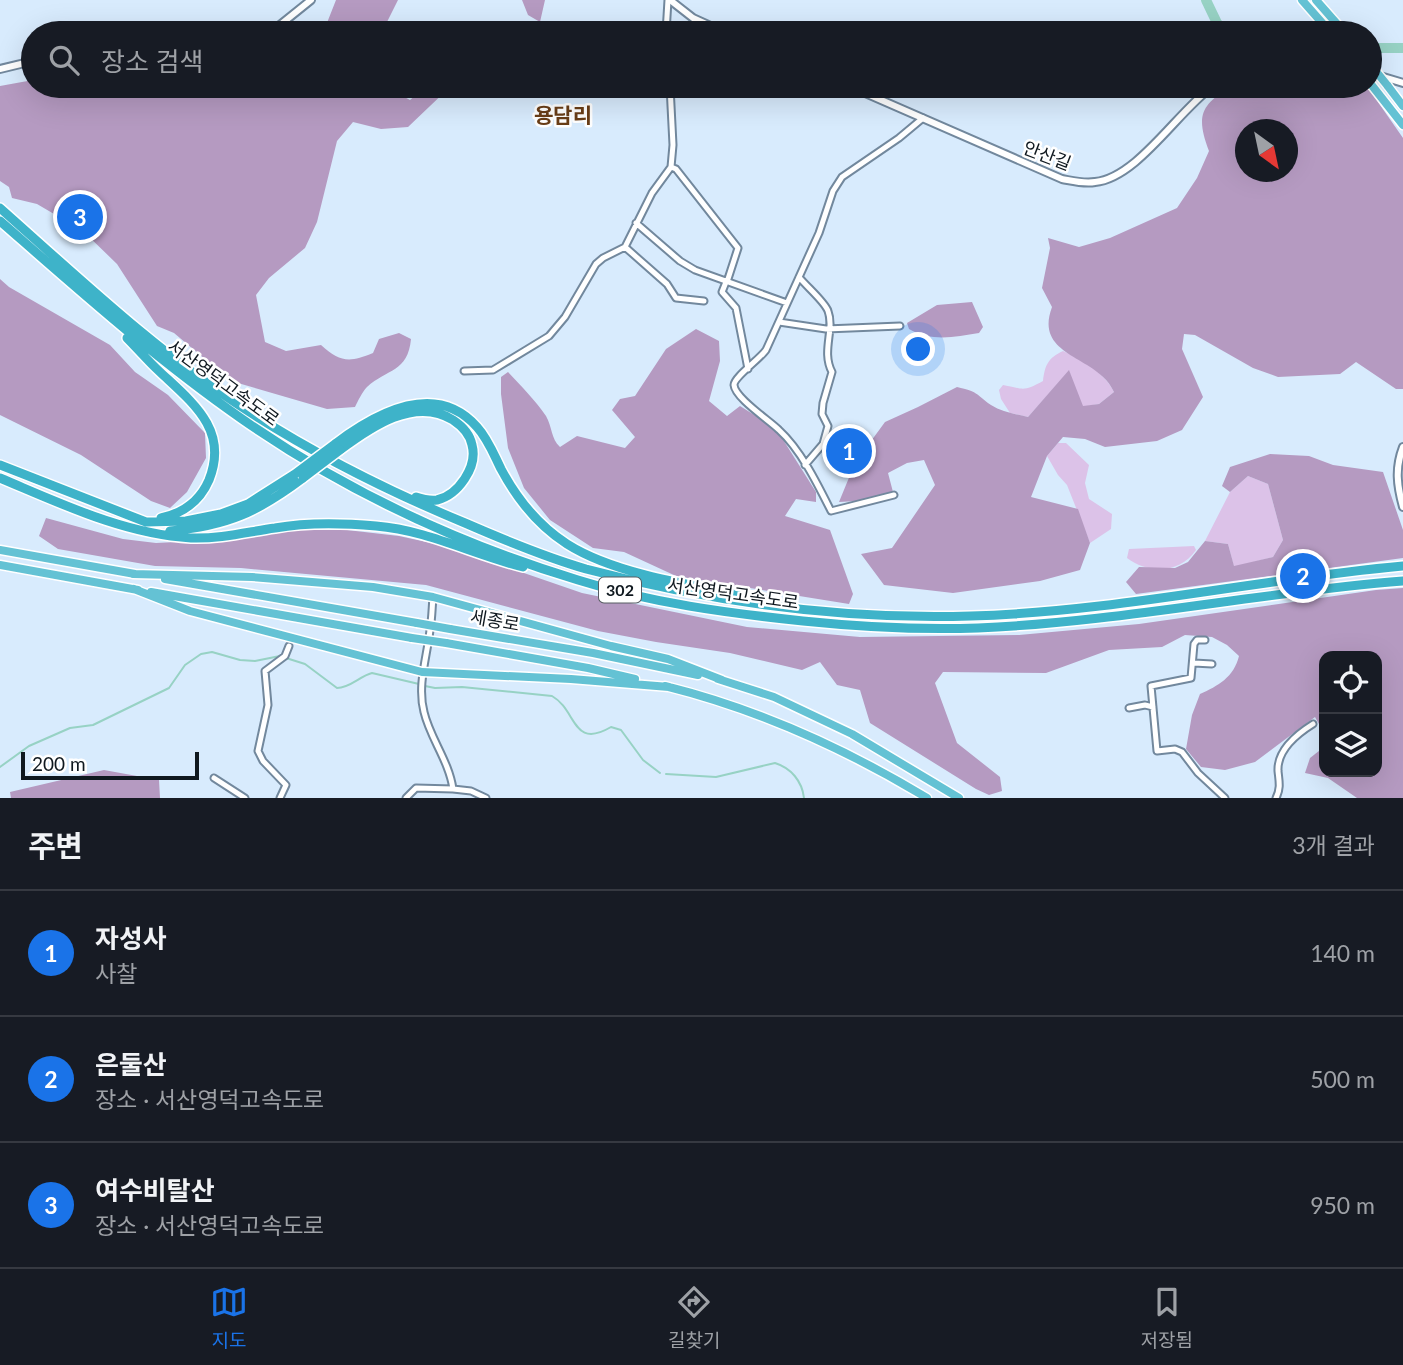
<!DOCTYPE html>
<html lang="ko">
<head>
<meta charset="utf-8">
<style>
	body { margin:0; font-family:Lato,"Noto Sans KR",sans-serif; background:#20242c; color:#f1f3f6 }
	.controls { position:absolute; right:21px; bottom:21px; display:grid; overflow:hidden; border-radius:14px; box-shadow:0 7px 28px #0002 }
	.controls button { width:63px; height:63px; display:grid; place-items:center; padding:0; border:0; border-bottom:2px solid #363941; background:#171b24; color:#f1f3f6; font:35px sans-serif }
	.compass { position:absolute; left:1235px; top:119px; width:63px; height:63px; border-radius:50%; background:#171b24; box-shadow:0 7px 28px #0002; rotate:147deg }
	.scale { position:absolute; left:21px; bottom:18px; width:178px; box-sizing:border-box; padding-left:7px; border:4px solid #0f181f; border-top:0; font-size:19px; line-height:24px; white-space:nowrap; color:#0f181f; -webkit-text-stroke:5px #fff; paint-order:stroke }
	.you { position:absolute; left:919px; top:350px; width:24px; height:24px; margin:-18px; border:5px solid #fff; border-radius:50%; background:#1a73e8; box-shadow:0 0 0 10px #1a73e833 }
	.badge { display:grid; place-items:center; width:46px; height:46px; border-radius:50%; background:#1a73e8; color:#fff; font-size:23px; font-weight:700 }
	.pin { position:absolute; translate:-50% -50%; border:4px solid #fff; box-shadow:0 2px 7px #0006 }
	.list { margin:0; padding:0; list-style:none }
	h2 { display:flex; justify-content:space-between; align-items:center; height:91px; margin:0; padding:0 28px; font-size:30px }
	h2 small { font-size:23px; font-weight:400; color:#9ea1a6 }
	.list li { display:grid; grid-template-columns:46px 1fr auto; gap:21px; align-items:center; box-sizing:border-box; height:126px; padding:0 28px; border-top:2px solid #363941 }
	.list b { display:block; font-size:26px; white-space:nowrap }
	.list p { margin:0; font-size:23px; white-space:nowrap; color:#9ea1a6 }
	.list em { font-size:23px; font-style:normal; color:#9ea1a6 }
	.icon { flex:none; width:38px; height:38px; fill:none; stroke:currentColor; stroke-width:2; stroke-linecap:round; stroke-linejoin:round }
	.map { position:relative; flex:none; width:1403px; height:798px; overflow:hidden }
	.search { position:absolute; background:#171b24; box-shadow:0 7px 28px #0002; left:21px; right:21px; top:21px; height:77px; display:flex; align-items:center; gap:18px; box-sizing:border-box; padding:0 24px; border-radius:38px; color:#9ea1a6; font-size:26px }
	.sheet { height:469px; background:#171b24 }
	nav { display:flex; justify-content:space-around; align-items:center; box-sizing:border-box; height:98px; border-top:2px solid #363941; background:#171b24; font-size:19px; color:#9ea1a6 }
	nav a { display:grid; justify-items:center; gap:4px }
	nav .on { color:#1a73e8 }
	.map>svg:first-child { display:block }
	.green { fill:#dcc2e8 }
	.forest { fill:#b59ac1; fill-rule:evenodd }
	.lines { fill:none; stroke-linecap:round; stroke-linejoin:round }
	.stream { stroke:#97d2c4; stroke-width:2 }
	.river { stroke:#97d2c4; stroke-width:10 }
	.minor-casing { stroke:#72889d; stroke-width:9 }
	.tertiary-casing { stroke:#72889d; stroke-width:10 }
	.trunk-casing { stroke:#fff; stroke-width:11 }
	.motorway-casing { stroke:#fff; stroke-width:12 }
	.minor { stroke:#fff; stroke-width:5 }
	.tertiary { stroke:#fff; stroke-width:6 }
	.trunk { stroke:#64c2d4; stroke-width:8 }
	.motorway { stroke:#3eb3c9; stroke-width:9 }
	.trunk-bridge-casing { stroke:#fff; stroke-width:11; stroke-linecap:butt }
	.motorway-bridge-casing { stroke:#fff; stroke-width:12; stroke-linecap:butt }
	.trunk-bridge { stroke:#64c2d4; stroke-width:8 }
	.motorway-bridge { stroke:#3eb3c9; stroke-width:9 }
	.labels { text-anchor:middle; stroke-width:5; stroke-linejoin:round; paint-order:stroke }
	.shield { fill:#fff; stroke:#575d62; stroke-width:2 }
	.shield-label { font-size:16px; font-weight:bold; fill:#0f181f }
	.street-label { font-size:18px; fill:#0f181f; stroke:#fff }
	.quarter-label { font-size:21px; font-weight:bold; fill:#693d17; stroke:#fff }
</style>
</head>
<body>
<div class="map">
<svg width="1403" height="798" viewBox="0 0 1403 798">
	<rect width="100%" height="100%" fill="#d8ebfd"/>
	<!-- green -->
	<path class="green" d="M1063 351C1083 360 1104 372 1114 392L1099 404 1082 407 1069 371 1028 417 1010 413 1001 399 999 390 1003 385C1024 389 1023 392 1043 381 1045 365 1048 358 1063 351Z
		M1058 443H1066L1089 465 1085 483 1089 499 1112 514 1111 529 1090 543 1067 485 1058 475 1047 456Z
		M1248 476 1268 484 1283 540 1273 557 1234 567 1228 544 1205 541 1230 492Z
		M1194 546 1196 550C1180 574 1148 574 1127 558L1129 549Z"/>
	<!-- forest -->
	<path class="forest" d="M336 0H398L383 30 387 33H323Z
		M522 0H545L540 22 528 15Z
		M33 80V86H399L397 93 410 100 427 86H451L408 127 381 129 353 122 337 141 317 222 305 248 269 278 256 295 265 342 286 351 321 345C340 362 349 363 373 353L379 339 399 333 411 339C408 372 387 369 367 387 362 392 358 401 355 407L327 409 231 381 174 333 157 326 117 264 83 231 37 204 12 198 9 187 0 181V86Z
		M1231 86H1364L1371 92 1403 138V389H1396L1356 362 1340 374 1278 377 1253 368 1195 335 1184 334 1182 349 1203 397 1182 430 1157 441 1105 447 1085 439 1063 437 1047 456 1031 497 1078 509 1090 543 1080 570 1040 581 953 593 884 585 861 554 892 548 935 485 924 460 907 463 888 473 893 492 857 501 839 502 855 463 885 422 918 407 957 387C979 392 974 393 991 405 1002 412 1015 414 1028 417L1069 370 1083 406 1099 404 1114 392C1098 355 1033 358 1052 307L1042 288 1050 248 1048 238 1079 247 1110 238 1177 208 1197 178 1209 151C1196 116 1200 106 1231 86ZM1246 130H1288V172H1246Z
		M0 279 9 287 110 345 135 372 168 395 205 433 206 458 187 492 170 508 151 501 81 455 0 415Z
		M972 302 983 327 979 333C954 337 932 342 909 329L907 323 937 305Z
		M696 329 719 341 720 361 709 401 727 416 740 406 764 421 782 438 816 492V502L796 499 785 516 830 530 853 594 849 604 676 576 624 552 593 548 550 520 524 488 508 448 501 394V377L508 372C521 386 535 400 546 416 552 426 551 439 560 447L577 436 625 448 635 437 612 410 620 399 635 396 666 349Z
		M1270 454 1309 456 1333 465 1383 472 1403 530V558L1136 594 1126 582 1139 567 1175 568 1188 562 1205 541 1228 544 1234 566 1273 557 1283 540 1268 484 1248 476 1230 492 1222 486 1230 467Z
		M46 518 123 539 156 543 236 539 295 530H347L399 536 445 546 582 593 747 627 860 637 1019 635 1139 624 1376 590 1403 588V798H1357L1328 778 1305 773 1310 758 1324 747V772H1377V656H1324V733L1315 717 1255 762 1225 770 1201 767 1186 749 1192 715 1200 694C1218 686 1234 677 1239 656L1227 645 1212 637 1185 635 1162 647 1109 650 1046 673 943 672 935 683 957 743 1000 777 1002 791 989 795 976 789 870 723 860 690 837 685 820 662 802 670 730 653 656 642 598 631 426 585 241 568 155 566 58 549 39 536Z
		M104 770 159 780 160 798H11L10 792Z"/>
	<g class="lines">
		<!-- stream -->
		<path class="stream" d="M286 658 305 664 337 688C350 688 360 676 372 673L419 684
			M425 686 435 688 462 687 552 696C577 710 572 750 611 727L621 730 643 760 660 773
			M0 767 29 746 70 728 93 725 169 688 185 665 201 654 212 652 240 660 255 661 280 656
			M666 774 716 777 775 763C791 768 802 781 804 798"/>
		<!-- river -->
		<path class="river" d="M1206 0 1217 23 1227 33
			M1370 48H1403"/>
		<!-- minor casing -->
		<g class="minor-casing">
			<path id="minor" d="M666 33 668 0
				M671 167 676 169 738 248 727 282
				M636 223 680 261 695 270 787 303
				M625 247 667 284 676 298 704 301
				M799 277C806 286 825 302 828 311 835 330 821 351 832 372L823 403 822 414 828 426 823 444 805 465
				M726 282 722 292 736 308 748 369
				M779 322 826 329 900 326
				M464 371 493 370 549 336 565 317 596 264 603 258 625 247 652 193 671 167 673 145 670 86
				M894 495 831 511C818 485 801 450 779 430 769 420 735 398 734 385 734 377 760 359 766 350L819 233 833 191 842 177 899 138 923 118
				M433 597C432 608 432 619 430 630 427 657 417 685 424 712 430 738 449 761 453 789L471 791 486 798
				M1205 640H1197L1194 644 1191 678 1151 686 1157 751 1175 749 1182 752 1198 773 1225 798
				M1194 663 1212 664
				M1129 708 1145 705 1153 707
				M214 778 245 798
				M280 798 286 785 263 761 258 751 268 705 265 671 285 656 289 646
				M406 798 416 788 453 789
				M1276 798C1281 788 1279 781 1278 771 1277 750 1297 734 1313 724"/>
		</g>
		<!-- tertiary casing -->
		<g class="tertiary-casing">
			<path id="tertiary" d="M670 0 693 18 726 33
				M270 33 311 0
				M0 69 33 61
				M1370 73 1403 83
				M849 86 1062 179C1073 181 1084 184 1095 182 1137 178 1178 111 1213 86
				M1403 447C1395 468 1397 485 1403 507"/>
		</g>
		<!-- trunk casing -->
		<g class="trunk-casing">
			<path id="trunk" d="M1302 0 1331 33
				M1316 0 1345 33
				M1370 83 1403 125
				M1387 85 1403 106
				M0 550 135 574
				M0 565 138 590
				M133 574 252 577 373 587 433 597 611 646 668 659 722 680
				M165 579 417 623
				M134 589 190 611 422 672 571 679 669 687
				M151 592 412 638
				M450 629 593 653 698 675
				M446 643 588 668 635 679
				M718 679 774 697 852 734 959 798
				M665 686C757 709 846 749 927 798"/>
		</g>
		<!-- motorway casing -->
		<g class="motorway-casing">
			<path id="motorway" d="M0 208C80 279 158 353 248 411 316 455 390 492 465 523 504 540 545 557 586 569 711 602 842 620 971 616 1116 612 1259 579 1403 566
				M0 221C79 290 156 359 242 419 344 490 459 544 578 580 651 603 727 613 803 621 861 627 920 630 978 628 1121 622 1261 592 1403 581
				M127 338C138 349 148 361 160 372 193 403 229 430 209 480 200 501 184 513 161 518
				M335 444C376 413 435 380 477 427 488 439 494 455 501 469 517 499 539 526 567 544 619 577 706 587 767 599
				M340 450C371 427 415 396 453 420 462 426 470 434 472 445 478 467 458 495 437 500 429 501 422 499 416 497
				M0 465 146 522 186 521 221 514 248 504 295 474
				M0 478C62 504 124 534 191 538 220 539 247 532 275 528 308 522 343 523 376 526 427 530 474 555 523 567
				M170 531C227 526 258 512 303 478"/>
		</g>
		<!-- minor -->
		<use href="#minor" class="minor"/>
		<!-- tertiary -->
		<use href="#tertiary" class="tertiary"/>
		<!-- trunk -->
		<use href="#trunk" class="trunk"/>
		<!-- motorway -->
		<use href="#motorway" class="motorway"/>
		<!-- trunk-bridge casing -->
		<g class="trunk-bridge-casing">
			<path id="trunk-bridge" d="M1370 64 1387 85
				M417 623 450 629
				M412 638 446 643"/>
		</g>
		<!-- motorway-bridge casing -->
		<g class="motorway-bridge-casing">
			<path id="motorway-bridge" d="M295 474 335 444
				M303 478 340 450"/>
		</g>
		<!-- trunk-bridge -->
		<use href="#trunk-bridge" class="trunk-bridge"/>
		<!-- motorway-bridge -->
		<use href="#motorway-bridge" class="motorway-bridge"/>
	</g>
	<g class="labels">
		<!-- shield labels -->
		<rect class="shield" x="599" y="577.5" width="42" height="25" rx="5"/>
		<g class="shield-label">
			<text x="620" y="596">302</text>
		</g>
		<!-- street labels -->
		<g class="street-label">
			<text transform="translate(1047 156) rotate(21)" y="6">안산길</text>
			<text transform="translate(223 383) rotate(36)" y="6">서산영덕고속도로</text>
			<text transform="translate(733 594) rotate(8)" y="6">서산영덕고속도로</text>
			<text transform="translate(495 621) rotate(10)" y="6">세종로</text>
		</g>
		<!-- quarter labels -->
		<g class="quarter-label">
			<text x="563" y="123">용담리</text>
		</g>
	</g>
</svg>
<div class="controls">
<button><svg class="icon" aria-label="locate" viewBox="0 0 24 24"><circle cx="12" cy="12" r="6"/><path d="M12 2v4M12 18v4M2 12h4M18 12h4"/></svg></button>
<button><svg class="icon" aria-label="layers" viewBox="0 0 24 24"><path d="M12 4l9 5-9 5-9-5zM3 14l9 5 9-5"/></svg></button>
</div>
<svg class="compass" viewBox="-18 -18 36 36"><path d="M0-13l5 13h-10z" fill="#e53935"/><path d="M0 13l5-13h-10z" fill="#9ea1a6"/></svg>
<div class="scale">200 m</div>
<div class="you"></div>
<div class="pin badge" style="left:849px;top:451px">1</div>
<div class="pin badge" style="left:1303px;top:576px">2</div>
<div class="pin badge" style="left:80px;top:217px">3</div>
<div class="search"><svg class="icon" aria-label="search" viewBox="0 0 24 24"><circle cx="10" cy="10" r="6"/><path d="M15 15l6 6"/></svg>장소 검색</div>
</div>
<section class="sheet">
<h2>주변<small>3개 결과</small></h2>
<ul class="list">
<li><span class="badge">1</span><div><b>자성사</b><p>사찰</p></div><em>140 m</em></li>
<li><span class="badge">2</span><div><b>은둘산</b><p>장소 · 서산영덕고속도로</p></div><em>500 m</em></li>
<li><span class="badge">3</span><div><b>여수비탈산</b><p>장소 · 서산영덕고속도로</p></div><em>950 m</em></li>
</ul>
</section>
<nav>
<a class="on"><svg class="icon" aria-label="map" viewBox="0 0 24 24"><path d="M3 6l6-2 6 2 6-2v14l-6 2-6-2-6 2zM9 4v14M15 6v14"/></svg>지도</a>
<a><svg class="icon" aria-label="directions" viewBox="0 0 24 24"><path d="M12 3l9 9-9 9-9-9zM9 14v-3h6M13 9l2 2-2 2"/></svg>길찾기</a>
<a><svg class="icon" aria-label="saved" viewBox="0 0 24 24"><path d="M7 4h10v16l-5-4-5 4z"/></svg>저장됨</a>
</nav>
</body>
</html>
